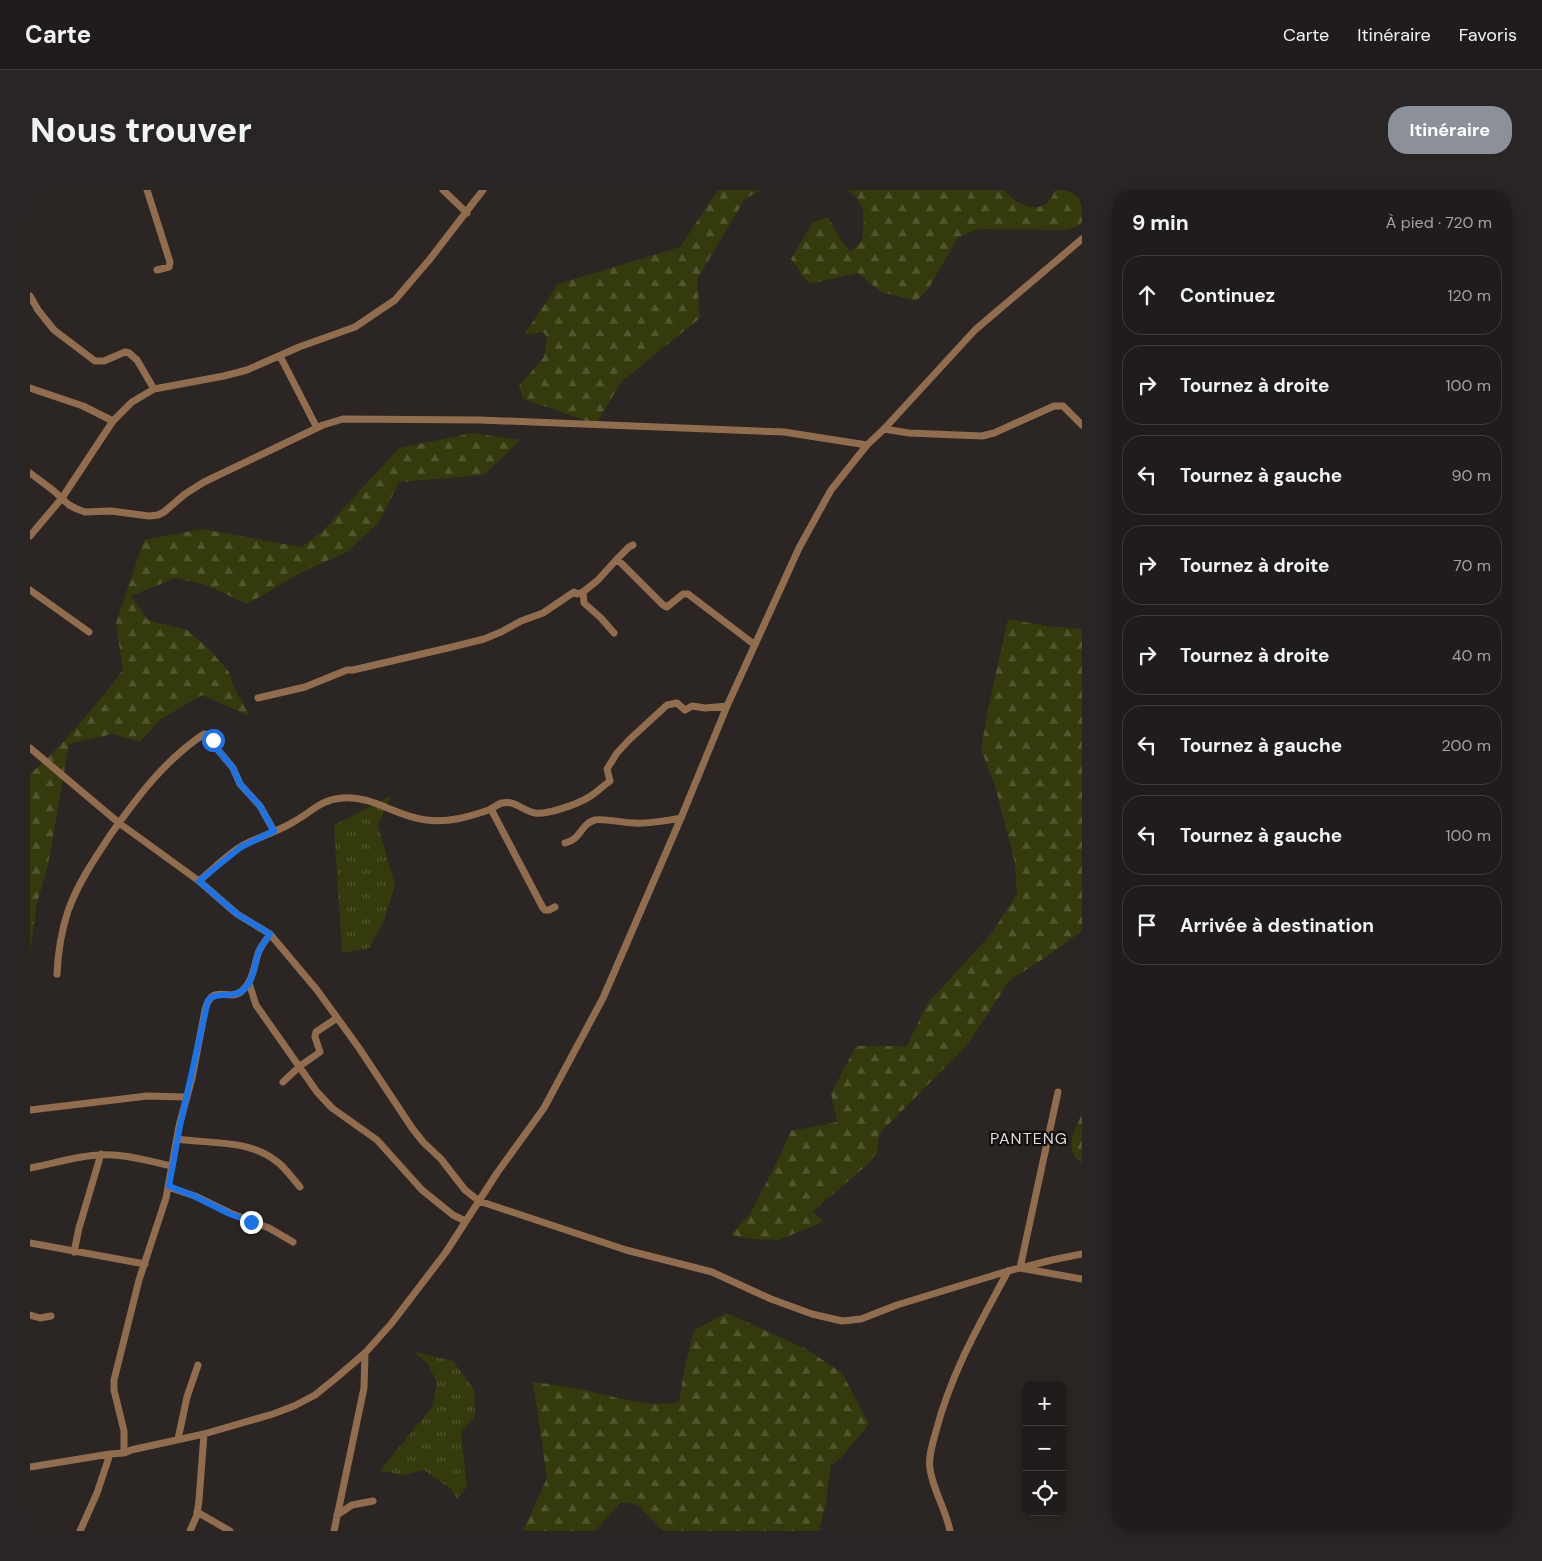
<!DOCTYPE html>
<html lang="fr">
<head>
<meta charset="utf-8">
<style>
	body { margin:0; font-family:"DM Sans",sans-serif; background:#282524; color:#f1f3f6 }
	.controls { position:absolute; right:15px; bottom:15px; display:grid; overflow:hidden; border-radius:10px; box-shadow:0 2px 12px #0003 }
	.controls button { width:45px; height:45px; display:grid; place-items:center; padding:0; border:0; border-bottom:1px solid #3d3a3a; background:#201c1b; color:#f1f3f6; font:25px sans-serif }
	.stop { position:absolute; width:15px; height:15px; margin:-11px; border:4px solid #1a73e8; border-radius:50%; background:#fff }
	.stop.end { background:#1a73e8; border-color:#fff; box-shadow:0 1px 5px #0008 }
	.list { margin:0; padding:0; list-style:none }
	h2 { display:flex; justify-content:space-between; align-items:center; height:65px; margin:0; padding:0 20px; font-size:21px }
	h2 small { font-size:16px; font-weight:400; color:#a2a1a3 }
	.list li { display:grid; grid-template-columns:32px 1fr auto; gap:15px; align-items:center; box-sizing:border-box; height:80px; margin:0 10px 10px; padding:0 10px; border:1px solid #3d3a3a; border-radius:20px }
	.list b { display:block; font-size:19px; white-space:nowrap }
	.list em { font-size:16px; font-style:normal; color:#a2a1a3 }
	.icon { flex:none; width:28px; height:28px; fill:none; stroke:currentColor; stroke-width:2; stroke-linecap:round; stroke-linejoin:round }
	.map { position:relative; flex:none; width:1052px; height:1341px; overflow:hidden; border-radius:20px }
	header { display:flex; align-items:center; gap:30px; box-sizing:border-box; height:70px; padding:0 25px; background:#201c1b; border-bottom:1px solid #3d3a3a }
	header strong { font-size:24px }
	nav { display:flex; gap:28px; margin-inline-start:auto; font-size:18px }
	.intro { display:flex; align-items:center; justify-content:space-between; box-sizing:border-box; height:120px; padding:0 30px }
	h1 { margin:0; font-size:35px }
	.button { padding:12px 22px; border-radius:20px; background:#8c9099; color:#fff; font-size:18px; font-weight:700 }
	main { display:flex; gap:30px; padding:0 30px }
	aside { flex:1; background:#201c1b; border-radius:20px; box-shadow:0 2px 12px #0003 }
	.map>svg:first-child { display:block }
	.grass { fill:url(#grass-tufts) }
	.forest { fill:url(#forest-firs) }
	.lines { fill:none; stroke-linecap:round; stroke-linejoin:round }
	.minor { stroke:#916d4e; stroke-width:7 }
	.route { stroke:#1a73e8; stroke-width:6 }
	.labels { text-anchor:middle; stroke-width:4.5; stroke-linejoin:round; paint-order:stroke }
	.quarter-label { font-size:16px; letter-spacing:1px; fill:#dfdbda; stroke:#12100f }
</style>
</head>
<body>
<header>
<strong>Carte</strong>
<nav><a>Carte</a><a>Itinéraire</a><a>Favoris</a></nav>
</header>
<div class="intro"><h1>Nous trouver</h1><a class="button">Itinéraire</a></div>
<main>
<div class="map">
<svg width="1052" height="1341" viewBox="0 0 1052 1341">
	<defs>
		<pattern id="grass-tufts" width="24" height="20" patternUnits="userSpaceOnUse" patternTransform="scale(1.25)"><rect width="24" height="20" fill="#343a0c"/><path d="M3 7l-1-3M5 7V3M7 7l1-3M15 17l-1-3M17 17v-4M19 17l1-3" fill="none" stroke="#51562f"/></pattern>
		<pattern id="forest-firs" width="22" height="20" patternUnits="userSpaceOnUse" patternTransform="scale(1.25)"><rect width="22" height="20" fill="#343a0c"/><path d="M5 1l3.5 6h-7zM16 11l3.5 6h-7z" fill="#51562f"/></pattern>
	</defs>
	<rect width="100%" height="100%" fill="#2b2624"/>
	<!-- grass -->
	<path class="grass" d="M361 606 348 635 365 695 354 731 339 758 312 763 304 635Z
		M384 1162 423 1171 444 1199 445 1227 431 1242 437 1297 427 1309 421 1299 394 1280 374 1285 350 1281 402 1217 407 1193 398 1174Z"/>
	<!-- forest -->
	<path class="forest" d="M688 0H731L715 9 667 89 670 128 591 192 566 234 493 209 489 196 514 167 517 147 513 142 494 145 528 94 650 57Z
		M818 0H974C987 17 1016 28 1025 0H1052V32L1047 37 1035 40 949 39 928 47 898 99 886 111 851 102 828 83 779 94 761 69 783 32 798 27 811 50 820 61 832 51C834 28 838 15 818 0Z
		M443 243 490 250 454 285 369 292 349 332 317 362 274 381 217 414 176 395 145 388 101 406 118 430 157 440 179 459 199 482 204 497 220 526 172 505 131 529 110 552 83 544 39 554 18 675 7 713 0 761V584C37 552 63 518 93 480L86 433 114 350 172 339 271 357 292 342 369 258Z
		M978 429 1017 436 1052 439V741L1016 767 980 790 938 854 849 944 847 963 838 974 783 1021 794 1032 748 1050 723 1049 701 1045 720 1024 744 978 761 941 807 932 801 904 826 856H877L897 814 961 744 987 704 985 673 965 596 951 559 960 510Z
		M1052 923V973C1032 961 1045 940 1052 923Z
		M697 1123 778 1160 812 1183 839 1234 811 1268 801 1275 796 1312 789 1341H633L608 1315 591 1312 565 1341H493L517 1288 503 1192C519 1194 534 1196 550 1199 582 1206 616 1218 649 1212L655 1177 664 1140Z"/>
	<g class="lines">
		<!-- minor -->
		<path class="minor" d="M117 0 140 72 139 77 127 80
			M413 0 437 23
			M0 106 8 120 24 140 65 171H74L95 162 99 163 107 170 124 199
			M250 166 287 238
			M0 198 53 216 83 231
			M854 239 879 243 952 246 964 243 1024 216H1033L1052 235
			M0 283 24 301 39 315 47 319 55 322 81 321 119 326 128 325 134 322 155 304 174 292 293 235 313 229 450 230 754 242 837 255
			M0 346 32 308 83 231 102 212 124 199 194 186 217 180 269 157 325 137 365 110 400 69 453 0
			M587 369 599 357 603 355
			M0 400 59 442
			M553 402 568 390 587 369 633 415 637 417 653 404H658L725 455
			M228 508 275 497 317 480H323L422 457 454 449 471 442 491 431 513 423 544 402 547 404 553 402 554 413 571 428 584 443
			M0 558 89 633 169 691 207 724 240 744 287 800 329 858 382 938 393 952 411 969 435 1000 449 1011 596 1060 682 1082 741 1109 782 1124 812 1131 831 1129 867 1115 978 1081 1022 1070 1052 1064
			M461 619 513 718 515 720H519L525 717
			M535 653C552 649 550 634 565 630 571 628 595 633 604 633 620 634 635 631 651 628
			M169 691C182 680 195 667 210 657 227 647 248 642 265 631 283 621 290 610 312 608 342 605 367 627 396 630 418 633 438 627 459 620 463 618 468 614 472 613 485 610 493 621 505 623 517 625 548 614 559 607 566 603 573 596 580 591L577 579 587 563 599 550 637 515 647 513 655 520 662 516 675 518 697 516
			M27 784C28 762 31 742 38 721 48 693 65 668 81 644 108 606 135 570 174 544L180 545 188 560 203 578 210 594 230 616 244 641
			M219 793 226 815 287 902 302 918 347 950 392 1000 423 1025 435 1031
			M253 892 270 876 290 862 285 847 286 842 307 828
			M1028 902 990 1078 1052 1089
			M0 920 117 906 156 907
			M147 949C179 954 218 949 246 971 255 977 262 988 270 997
			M0 978C23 974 45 966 69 965 93 963 118 971 142 976
			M139 996 144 999 165 1006 200 1023 239 1038 263 1052
			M0 1053 115 1074
			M44 1062 49 1038 71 964
			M0 1125 10 1128 21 1126
			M148 1249 157 1207 168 1175
			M94 1263V1241L84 1200V1190L109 1090 136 1008 149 936 162 888 175 820C183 791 198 813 212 801 224 790 224 774 229 761 232 755 236 750 240 744
			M0 1277 80 1264 94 1263 101 1260 174 1244 243 1224 264 1216 285 1205 306 1188 335 1163 361 1134 416 1062 467 983 514 918 573 808 651 628 697 516 769 358 801 300 837 255 854 239 945 140 1052 49
			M167 1322 200 1341
			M307 1325 322 1315 343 1311
			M50 1341 67 1303 80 1264
			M160 1341 167 1325 169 1310 174 1244
			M304 1341 334 1198 335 1163
			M920 1341C916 1320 903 1300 900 1279 898 1266 903 1253 906 1241 922 1181 949 1135 978 1081"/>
	</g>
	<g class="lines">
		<!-- route -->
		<path class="route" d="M183 550 188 560 203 578 210 594 230 616 244 641 211 657 169 691 207 724 240 744C236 750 232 755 229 761 224 774 224 797 208 803 198 807 187 802 178 810L150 936 139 996 164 1006 200 1024 221 1032"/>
	</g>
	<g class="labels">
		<!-- quarter labels -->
		<g class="quarter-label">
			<text x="999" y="954">PANTENG</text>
		</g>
	</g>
</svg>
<div class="controls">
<button>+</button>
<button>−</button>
<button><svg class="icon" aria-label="locate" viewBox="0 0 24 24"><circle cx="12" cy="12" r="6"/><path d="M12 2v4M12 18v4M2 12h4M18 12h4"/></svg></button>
</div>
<div class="stop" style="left:183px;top:550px"></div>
<div class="stop end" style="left:221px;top:1032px"></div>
</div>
<aside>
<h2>9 min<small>À pied · 720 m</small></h2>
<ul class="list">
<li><svg class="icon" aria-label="ahead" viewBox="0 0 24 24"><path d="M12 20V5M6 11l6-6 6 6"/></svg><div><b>Continuez</b></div><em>120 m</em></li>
<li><svg class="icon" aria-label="right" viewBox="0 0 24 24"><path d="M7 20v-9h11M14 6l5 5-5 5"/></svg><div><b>Tournez à droite</b></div><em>100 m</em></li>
<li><svg class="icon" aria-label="left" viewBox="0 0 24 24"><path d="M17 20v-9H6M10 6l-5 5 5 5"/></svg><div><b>Tournez à gauche</b></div><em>90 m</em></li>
<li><svg class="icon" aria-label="right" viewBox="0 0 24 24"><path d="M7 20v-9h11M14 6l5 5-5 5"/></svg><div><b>Tournez à droite</b></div><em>70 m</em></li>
<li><svg class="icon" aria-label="right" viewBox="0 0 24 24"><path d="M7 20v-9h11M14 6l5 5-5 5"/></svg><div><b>Tournez à droite</b></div><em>40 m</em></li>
<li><svg class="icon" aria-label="left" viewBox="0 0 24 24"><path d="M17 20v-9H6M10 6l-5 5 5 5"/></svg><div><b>Tournez à gauche</b></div><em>200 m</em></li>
<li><svg class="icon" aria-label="left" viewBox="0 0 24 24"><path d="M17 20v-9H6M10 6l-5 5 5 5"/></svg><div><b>Tournez à gauche</b></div><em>100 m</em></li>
<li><svg class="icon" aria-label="arrive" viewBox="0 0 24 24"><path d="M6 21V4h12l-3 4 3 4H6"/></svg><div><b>Arrivée à destination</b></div></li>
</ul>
</aside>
</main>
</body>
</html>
